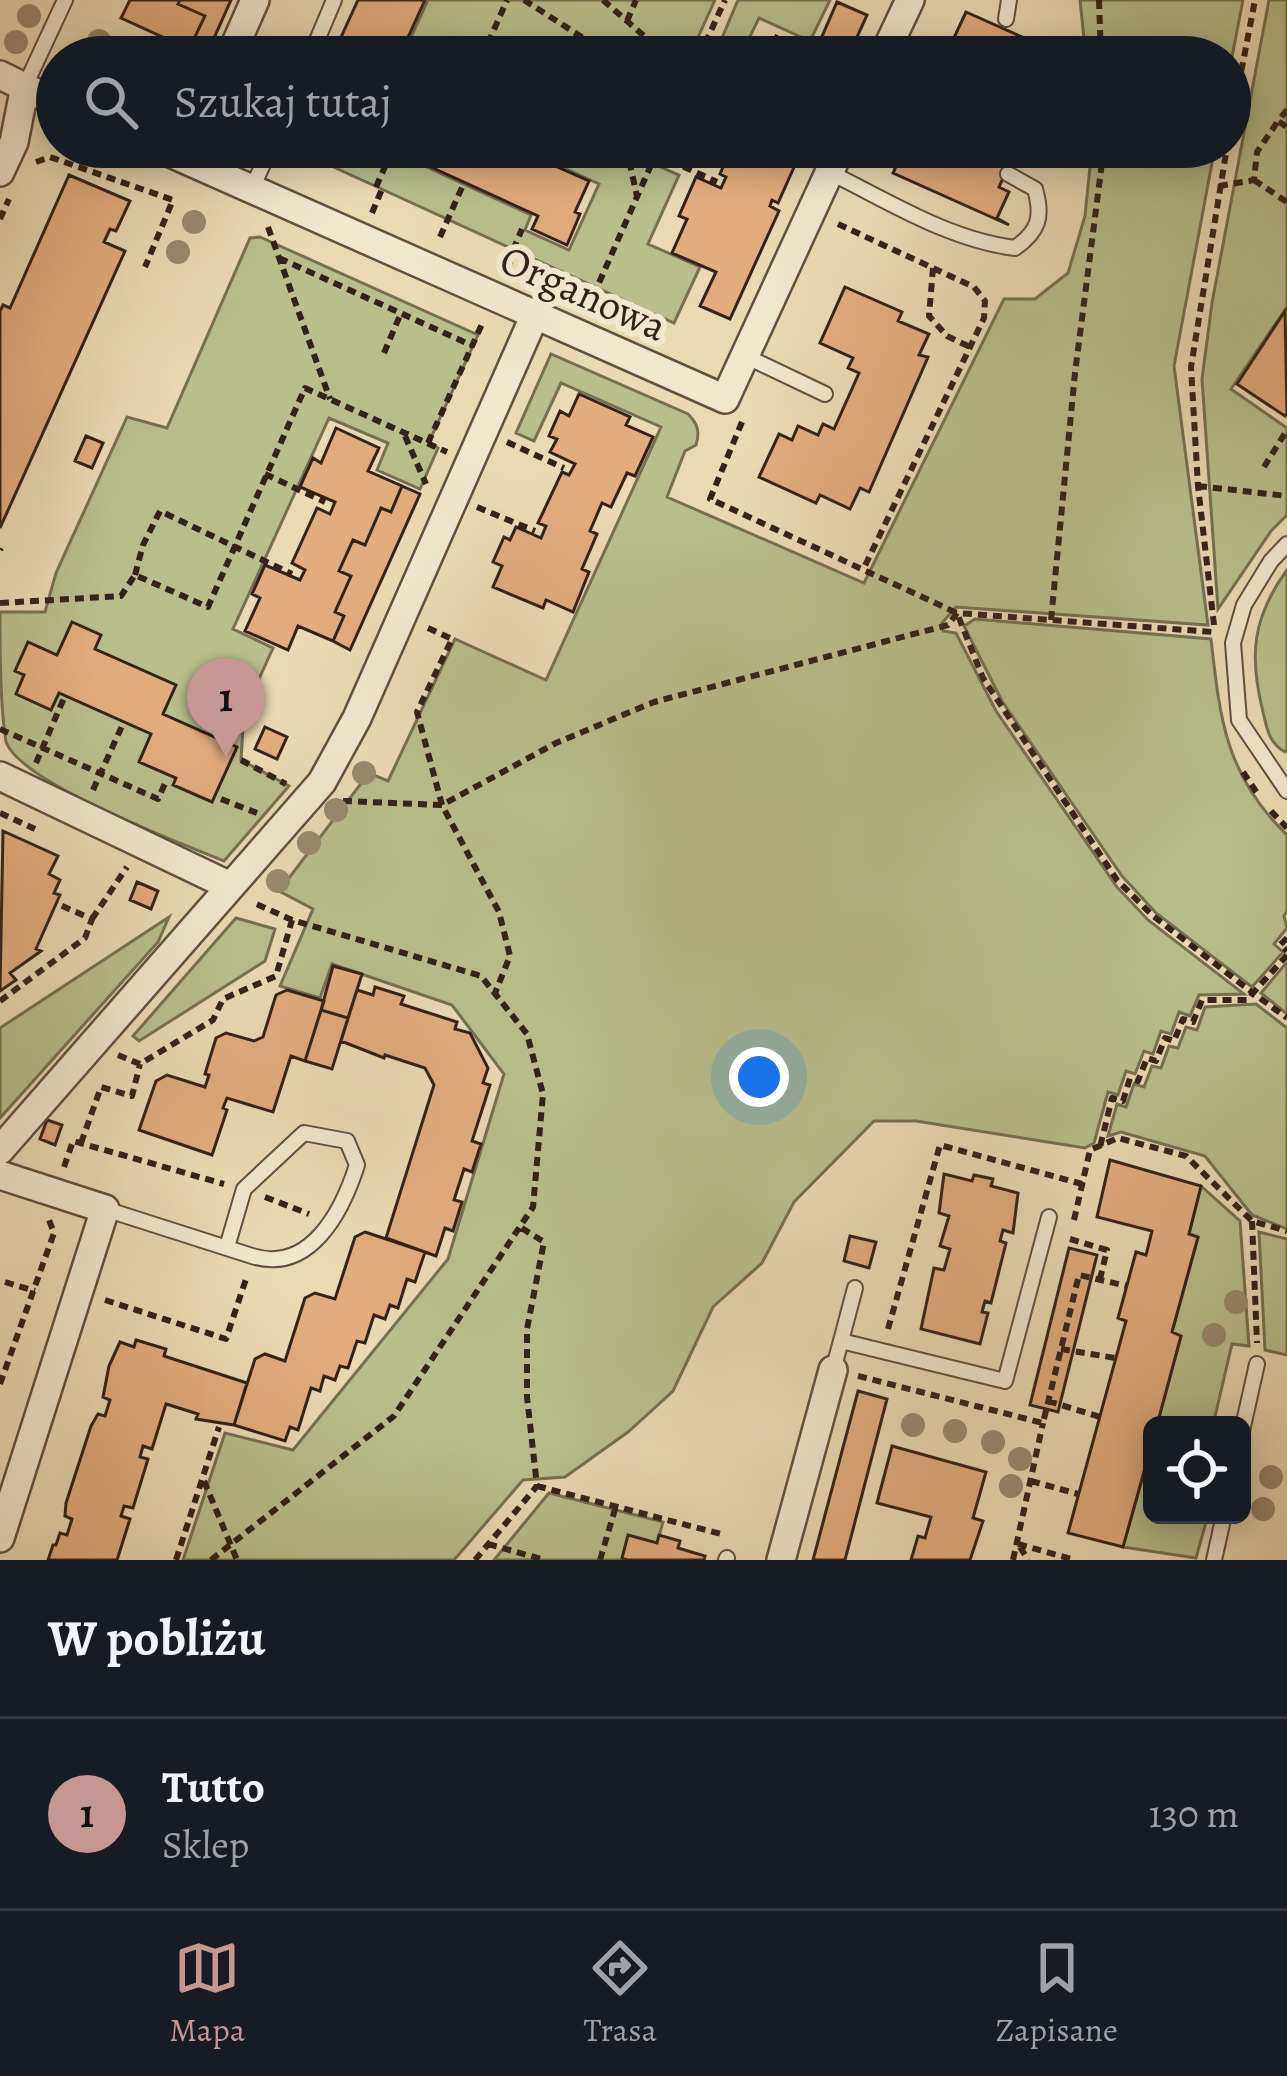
<!DOCTYPE html>
<html lang="pl">
<head>
<meta charset="utf-8">
<style>
	body { margin:0; font-family:Alegreya,serif; background:#20242c; color:#f1f3f6 }
	.controls { position:absolute; right:36px; bottom:36px; display:grid; overflow:hidden; border-radius:18px; box-shadow:0 6px 30px #0003 }
	.controls button { width:108px; height:108px; display:grid; place-items:center; padding:0; border:0; border-bottom:3px solid #363941; background:#171b24; color:#f1f3f6; font:60px sans-serif }
	.you { position:absolute; left:759px; top:1077px; width:42px; height:42px; margin:-30px; border:9px solid #fff; border-radius:50%; background:#1a73e8; box-shadow:0 0 0 18px #1a73e833 }
	.badge { display:grid; place-items:center; width:78px; height:78px; border-radius:50%; background:#c59692; color:#111; font-size:39px; font-weight:700 }
	.pin { position:absolute; translate:-50% -99px; filter:drop-shadow(0 3px 6px #0008) }
	.pin::after { content:''; position:absolute; top:63px; width:42px; height:36px; background:inherit; clip-path:polygon(0 0,100% 0,50% 100%) }
	.list { margin:0; padding:0; list-style:none }
	h2 { display:flex; justify-content:space-between; align-items:center; height:156px; margin:0; padding:0 48px; font-size:51px }
	h2 small { font-size:39px; font-weight:400; color:#9ea1a6 }
	.list li { display:grid; grid-template-columns:78px 1fr auto; gap:36px; align-items:center; box-sizing:border-box; height:192px; padding:0 48px; border-top:3px solid #363941 }
	.list b { display:block; font-size:45px; white-space:nowrap }
	.list p { margin:0; font-size:39px; white-space:nowrap; color:#9ea1a6 }
	.list em { font-size:39px; font-style:normal; color:#9ea1a6 }
	.icon { flex:none; width:66px; height:66px; fill:none; stroke:currentColor; stroke-width:2; stroke-linecap:round; stroke-linejoin:round }
	.map { position:relative; flex:none; width:1287px; height:1560px; overflow:hidden }
	.search { position:absolute; background:#171b24; box-shadow:0 6px 30px #0003; left:36px; right:36px; top:36px; height:132px; display:flex; align-items:center; gap:30px; box-sizing:border-box; padding:0 42px; border-radius:66px; color:#9ea1a6; font-size:45px }
	.sheet { height:348px; background:#171b24 }
	nav { display:flex; justify-content:space-around; align-items:center; box-sizing:border-box; height:168px; border-top:3px solid #363941; background:#171b24; font-size:33px; color:#9ea1a6 }
	nav a { display:grid; justify-items:center; gap:6px }
	nav .on { color:#c59692 }
	.map>svg:first-child { display:block }
	.green { fill:#b8bf8b; stroke:#767051; stroke-width:3 }
	.building { fill:#e2ac7f; stroke:#332217; stroke-width:3 }
	.lines { fill:none; stroke-linecap:round; stroke-linejoin:round }
	.service-casing { stroke:#61503e; stroke-width:18 }
	.minor-casing { stroke:#61503e; stroke-width:32 }
	.path { stroke:#332217; stroke-width:6; stroke-dasharray:9 6; stroke-linecap:butt }
	.service { stroke:#f1e7cd; stroke-width:14 }
	.minor { stroke:#f1e7cd; stroke-width:27 }
	.tree { fill:#988a6d }
	.labels { text-anchor:middle; stroke-width:12; stroke-linejoin:round; paint-order:stroke }
	.street-label { font-size:42px; fill:#332217; stroke:#f1e7cd }
</style>
</head>
<body>
<div class="map">
<svg width="1287" height="1560" viewBox="0 0 1287 1560">
	<rect width="100%" height="100%" fill="#eadab2"/>
	<filter id="stains"><feTurbulence type="fractalNoise" baseFrequency=".00167" numOctaves="4"/><feColorMatrix values="0 0 0 0 .2 0 0 0 0 .09 0 0 0 0 .02 0 0 0 .5 -.17"/></filter>
	<radialGradient id="worn" r=".72"><stop offset=".6" stop-color="#630" stop-opacity="0"/><stop offset="1" stop-color="#630" stop-opacity=".3"/></radialGradient>
	<!-- green -->
	<path class="green" d="M428 0H715L689 57H402Z
		M738 0H830L810 41 759 18 740 57H714Z
		M1080 0H1243L1230 67V57H1086Z
		M1269 0H1287V307L1231 389 1287 428V515L1271 531 1218 609 1202 379 1212 303Z
		M383 147 531 215 525 230 569 250 599 184 518 147H647L642 159 679 175 648 244 700 267 674 323 292 148Z
		M1092 147H1215L1174 366 1208 625 956 607 942 623 943 631 956 633 996 711 1117 887 1148 920 1244 994 1199 995 1190 1016 1179 1012 1171 1034 1161 1031 1153 1054 1144 1051 1135 1074 1126 1071 1118 1095 1108 1092 1094 1143 1085 1148 916 1121H874L794 1202 762 1263 713 1307 673 1391 628 1432 565 1477 523 1480 454 1560H183L225 1433 293 1450 448 1259 504 1074 452 1005 332 964 320 998 280 986 313 909 279 891 369 773 388 781 455 639 546 680 661 427 561 383 534 441 516 433 551 354 688 414C698 424 700 432 696 445L685 451 667 497 864 583 1004 299H1035L1068 273 1085 216Z
		M260 237 478 335 429 442 438 448 420 489 377 470 388 443 329 418 233 629 273 648 244 712 241 760 289 786 224 861C179 842 22 784 6 742 0 704 0 652 0 612H45L56 573 127 417 167 428 250 238Z
		M1287 570V750L1285 752C1269 743 1267 729 1263 712 1249 656 1252 618 1287 570Z
		M975 619 1211 639C1220 720 1226 776 1287 835V911L1284 916 1287 928 1274 944 1283 952 1252 987 1156 913 1122 876 1002 701 964 626Z
		M169 917 158 942 0 1118V1028Z
		M236 918 275 929 265 961 139 1041 133 1036Z
		M1287 962V1014L1261 993Z
		M1256 1004 1287 1028V1229L1252 1215 1205 1156 1121 1132 1108 1136 1117 1104 1126 1107 1134 1084 1144 1087 1152 1066 1161 1068 1169 1046 1178 1048 1186 1027 1197 1030 1205 1007Z
		M1201 1186 1240 1221 1249 1346 1232 1344 1213 1425H1157L1181 1336 1172 1332 1198 1238 1189 1234Z
		M1259 1232 1287 1239V1355L1265 1350Z
		M1152 1443V1515H1208L1196 1558 1123 1547Z
		M549 1493 663 1522 657 1543 627 1560H494Z"/>
	<!-- building -->
	<path class="building" d="M130 0H180L178 4 205 16 189 49 121 18Z
		M180 0H231L206 56 189 49 205 16 178 4Z
		M358 0H425L399 57H332Z
		M837 2 867 15 848 57H813Z
		M966 12 1022 37 1013 57H945Z
		M776 36 814 53 813 57H758L761 51 768 53Z
		M387 147H512L589 181 575 212 580 214 567 245 532 229 538 216Z
		M732 147H803L778 203 772 200 770 206 779 211 730 319 700 306 716 272 672 253 687 219 679 216 696 177 721 188 726 177 720 174Z
		M905 147H1006L1002 156 1011 161 999 187 1009 192 997 218 1009 225 893 173Z
		M69 175 130 201 116 231 110 229 104 242 125 251 0 528V311L3 305 10 308Z
		M845 287 902 312 898 321 929 334 919 355 928 357 869 492 860 488 850 509 820 495 816 503 759 477 779 434 792 440 798 426 818 435 823 424 834 429 859 373 848 368 853 358 820 343Z
		M1285 311 1287 413 1285 416 1237 384Z
		M579 394 630 417 626 425 653 437 635 476 627 473 611 507 602 503 590 531 597 534 582 569 589 572 573 612 546 600 543 608 493 587 502 566 493 562 504 537 510 540 516 527 541 538 546 526 538 523 562 472 569 475 575 464 550 452 557 439 549 436 560 411 569 416Z
		M336 428 379 448 368 471 402 486 391 512 381 508 365 545 353 540 339 571 351 576 335 612 344 616 333 641 298 626 288 650 245 631 260 598 252 594 265 565 300 580 305 570 292 563 317 508 330 514 335 502 300 487 313 458 321 463Z
		M86 436 103 443 92 468 75 461Z
		M402 486 420 494 350 650 333 641 344 616 335 612 351 576 339 571 353 540 365 545 381 508 391 512Z
		M72 622 101 635 95 649 176 685 163 714 237 747 212 802 173 785 176 778 139 762 151 734 59 693 51 710 16 694 24 675 15 671 28 642 57 655Z
		M265 727 287 737 277 759 255 749Z
		M3 831 58 856 49 874 60 880 54 893 60 895 36 949 41 951 10 973 16 980 0 991Z
		M137 882 158 891 151 909 130 900Z
		M333 966 362 974 348 1018 321 1010Z
		M375 987 404 996 401 1004 457 1022 455 1029 470 1033 488 1068 483 1083 490 1085 472 1141 481 1144 472 1172 464 1169 454 1200 462 1202 453 1231 445 1228 436 1256 386 1238 434 1085 425 1068 385 1055 384 1058 341 1041 357 990 373 995Z
		M287 990 324 1001 305 1061 291 1056 273 1112 227 1098 223 1108 227 1110 212 1155 139 1130 156 1081 167 1075 205 1087 209 1075 205 1074 216 1038 226 1033 254 1041 263 1037 276 995Z
		M321 1010 348 1018 332 1069 305 1061Z
		M47 1120 62 1125 55 1145 40 1139Z
		M1110 1160 1201 1186 1189 1234 1198 1237 1172 1332 1181 1336 1157 1425H1152V1443L1123 1547 1068 1533 1126 1321 1118 1318 1136 1252 1146 1255 1152 1231 1097 1217Z
		M944 1174 972 1181 974 1175 993 1179 991 1186 1018 1193 1013 1233 1003 1230 1000 1241 1006 1243 991 1303 985 1301 982 1312 988 1313 980 1344 921 1329 934 1268 944 1270 950 1249 940 1246 949 1216 939 1213Z
		M365 1232 425 1252 415 1282 407 1279 398 1308 390 1305 385 1319 374 1315 365 1343 357 1341 348 1368 340 1366 335 1380 324 1376 320 1391 311 1388 298 1430 290 1427 285 1441 234 1425 255 1359 265 1354 285 1361 305 1298 315 1293 335 1299 355 1237Z
		M850 1236 876 1242 869 1268 844 1261Z
		M1069 1248 1097 1255 1058 1412 1030 1405Z
		M136 1340 166 1349 164 1356 247 1383 234 1425 196 1419 198 1414 166 1404 152 1449 143 1446 140 1457 148 1459 133 1508 124 1506 121 1516 130 1519 117 1560H48L53 1545H56L60 1533 67 1535 72 1519 65 1516 66 1503 91 1426 98 1414 105 1416 110 1400 103 1397 109 1366 120 1342 134 1347Z
		M858 1391 887 1399 845 1560H813Z
		M892 1446 986 1472 973 1518 983 1521 970 1560H911L918 1536 925 1538 931 1517 877 1503Z
		M628 1535 657 1543 659 1535 680 1541 678 1548 705 1556 704 1560H627L622 1558Z"/>
	<g class="lines">
		<!-- service casing -->
		<g class="service-casing">
			<path id="service" d="M1006 19 1009 0
				M310 57 334 0
				M25 86 65 0
				M829 172C888 201 949 240 1015 248 1039 231 1043 217 1035 189L1008 174
				M251 190 271 147
				M745 356 825 394
				M1287 544 1271 561 1244 605 1233 643 1239 720 1287 791
				M105 1209 252 1256C310 1274 342 1212 357 1165L347 1141 304 1133 244 1189 227 1247
				M841 1341 855 1288
				M833 1370 841 1341 1005 1381 1049 1217
				M1242 1431 1257 1364
				M726 1560 727 1558
				M1214 1560 1224 1515"/>
		</g>
		<!-- minor casing -->
		<g class="minor-casing">
			<path id="minor" d="M230 57 255 0
				M883 57 910 0
				M0 75 57 103
				M157 147 725 399 841 147
				M0 172 14 142 25 86
				M0 776 230 886
				M0 1150 322 782 357 718 534 317
				M0 1175 105 1209 0 1538
				M781 1560 833 1370"/>
		</g>
		<!-- path -->
		<path class="path" d="M524 0 613 57
			M603 0 668 57
			M1099 0 1101 57
			M627 21 636 0
			M482 57 507 0
			M699 57 725 0
			M1287 110 1278 121 1287 127
			M1230 130 1255 0
			M104 147 134 161
			M626 147 637 196
			M656 154 717 182
			M36 162 50 157 173 200 145 267
			M1254 180 1287 202
			M1219 186 1254 180 1257 152 1278 121
			M376 187 391 153
			M372 213 382 189
			M0 219 9 199
			M838 224 974 287 985 301 984 318 863 570
			M268 227 330 399
			M440 237 463 185
			M513 250 522 229
			M279 258 473 346
			M933 268 929 316 947 336 970 347
			M507 269 515 250
			M587 310 659 147
			M384 353 401 313
			M742 422 710 499 957 613 983 678 1117 880 1152 915 1253 993 1248 1000H1202L1193 1022 1183 1019 1174 1041 1165 1038 1156 1061 1147 1058 1138 1081 1130 1078 1123 1101 1112 1098 1100 1147
			M405 436 426 484
			M507 442 564 468
			M428 443 482 324
			M1264 467 1287 430
			M265 474 325 502
			M1198 486 1287 496
			M477 507 535 531
			M0 550 1 548
			M135 575 143 545 160 511 292 574
			M0 603 121 596 135 575 208 607 305 388 447 452
			M1051 620 1075 373 1104 147
			M1214 625 1198 486 1191 367 1227 147
			M428 628 452 639 417 712 442 805 499 912 510 956 495 993
			M0 729 158 799 167 779
			M241 760 286 784
			M36 763 64 698
			M1243 772 1259 796
			M93 790 122 726
			M221 799 257 813
			M343 801 442 805 556 743 654 702 948 625 957 613 1213 632
			M1271 811 1287 828
			M0 813 35 829
			M92 919 127 867
			M1287 938 1280 945 1287 951
			M1287 955 1253 993 1287 1018
			M0 1001 85 938 92 919 60 905
			M118 1055 140 1064 213 1020 223 999 276 976 292 920
			M81 1143 101 1087 132 1096 140 1064
			M64 1167 73 1141 224 1184
			M265 1197 309 1214
			M1074 1220 1090 1150 1118 1138 1186 1156 1252 1221 1287 1231
			M1252 1221 1257 1343
			M1070 1239 1107 1250 1100 1279
			M5 1282 35 1291
			M105 1300 226 1339 246 1279
			M888 1329 940 1145 1082 1184
			M1061 1349 1115 1358
			M858 1376 1043 1423 1079 1275 1127 1286
			M0 1384 54 1233 49 1220
			M1048 1401 1100 1417
			M204 1481 237 1560
			M1031 1481 1078 1494
			M537 1486 725 1535
			M488 1544 545 1560
			M1018 1544 1075 1560
			M1020 1547 1028 1560
			M176 1560 219 1427
			M211 1560 394 1416 533 1207 543 1094 527 1034 481 976 292 920 252 902
			M475 1560 537 1486 527 1397V1329L544 1242 520 1227
			M600 1560 616 1506
			M1013 1560 1043 1423"/>
		<!-- service -->
		<use href="#service" class="service"/>
		<!-- minor -->
		<use href="#minor" class="minor"/>
	</g>
	<!-- trees -->
	<g class="tree">
		<circle cx="29" cy="16" r="12"/>
		<circle cx="99" cy="41" r="12"/>
		<circle cx="16" cy="42" r="12"/>
		<circle cx="194" cy="222" r="12"/>
		<circle cx="178" cy="252" r="12"/>
		<circle cx="364" cy="773" r="12"/>
		<circle cx="336" cy="810" r="12"/>
		<circle cx="309" cy="843" r="12"/>
		<circle cx="278" cy="881" r="12"/>
		<circle cx="1236" cy="1302" r="12"/>
		<circle cx="1214" cy="1335" r="12"/>
		<circle cx="913" cy="1425" r="12"/>
		<circle cx="955" cy="1431" r="12"/>
		<circle cx="993" cy="1442" r="12"/>
		<circle cx="1020" cy="1459" r="12"/>
		<circle cx="1271" cy="1477" r="12"/>
		<circle cx="1011" cy="1486" r="12"/>
		<circle cx="1263" cy="1509" r="12"/>
	</g>
	<g class="labels">
		<!-- street labels -->
		<g class="street-label">
			<text transform="translate(584 292) rotate(24)" y="15">Organowa</text>
		</g>
	</g>
	<rect width="100%" height="100%" filter="url(#stains)"/>
	<rect width="100%" height="100%" fill="url(#worn)"/>
</svg>
<div class="controls">
<button><svg class="icon" aria-label="locate" viewBox="0 0 24 24"><circle cx="12" cy="12" r="6"/><path d="M12 2v4M12 18v4M2 12h4M18 12h4"/></svg></button>
</div>
<div class="you"></div>
<div class="pin badge" style="left:226px;top:757px">1</div>
<div class="search"><svg class="icon" aria-label="search" viewBox="0 0 24 24"><circle cx="10" cy="10" r="6"/><path d="M15 15l6 6"/></svg>Szukaj tutaj</div>
</div>
<section class="sheet">
<h2>W pobliżu<small></small></h2>
<ul class="list">
<li><span class="badge">1</span><div><b>Tutto</b><p>Sklep</p></div><em>130 m</em></li>
</ul>
</section>
<nav>
<a class="on"><svg class="icon" aria-label="map" viewBox="0 0 24 24"><path d="M3 6l6-2 6 2 6-2v14l-6 2-6-2-6 2zM9 4v14M15 6v14"/></svg>Mapa</a>
<a><svg class="icon" aria-label="directions" viewBox="0 0 24 24"><path d="M12 3l9 9-9 9-9-9zM9 14v-3h6M13 9l2 2-2 2"/></svg>Trasa</a>
<a><svg class="icon" aria-label="saved" viewBox="0 0 24 24"><path d="M7 4h10v16l-5-4-5 4z"/></svg>Zapisane</a>
</nav>
</body>
</html>
